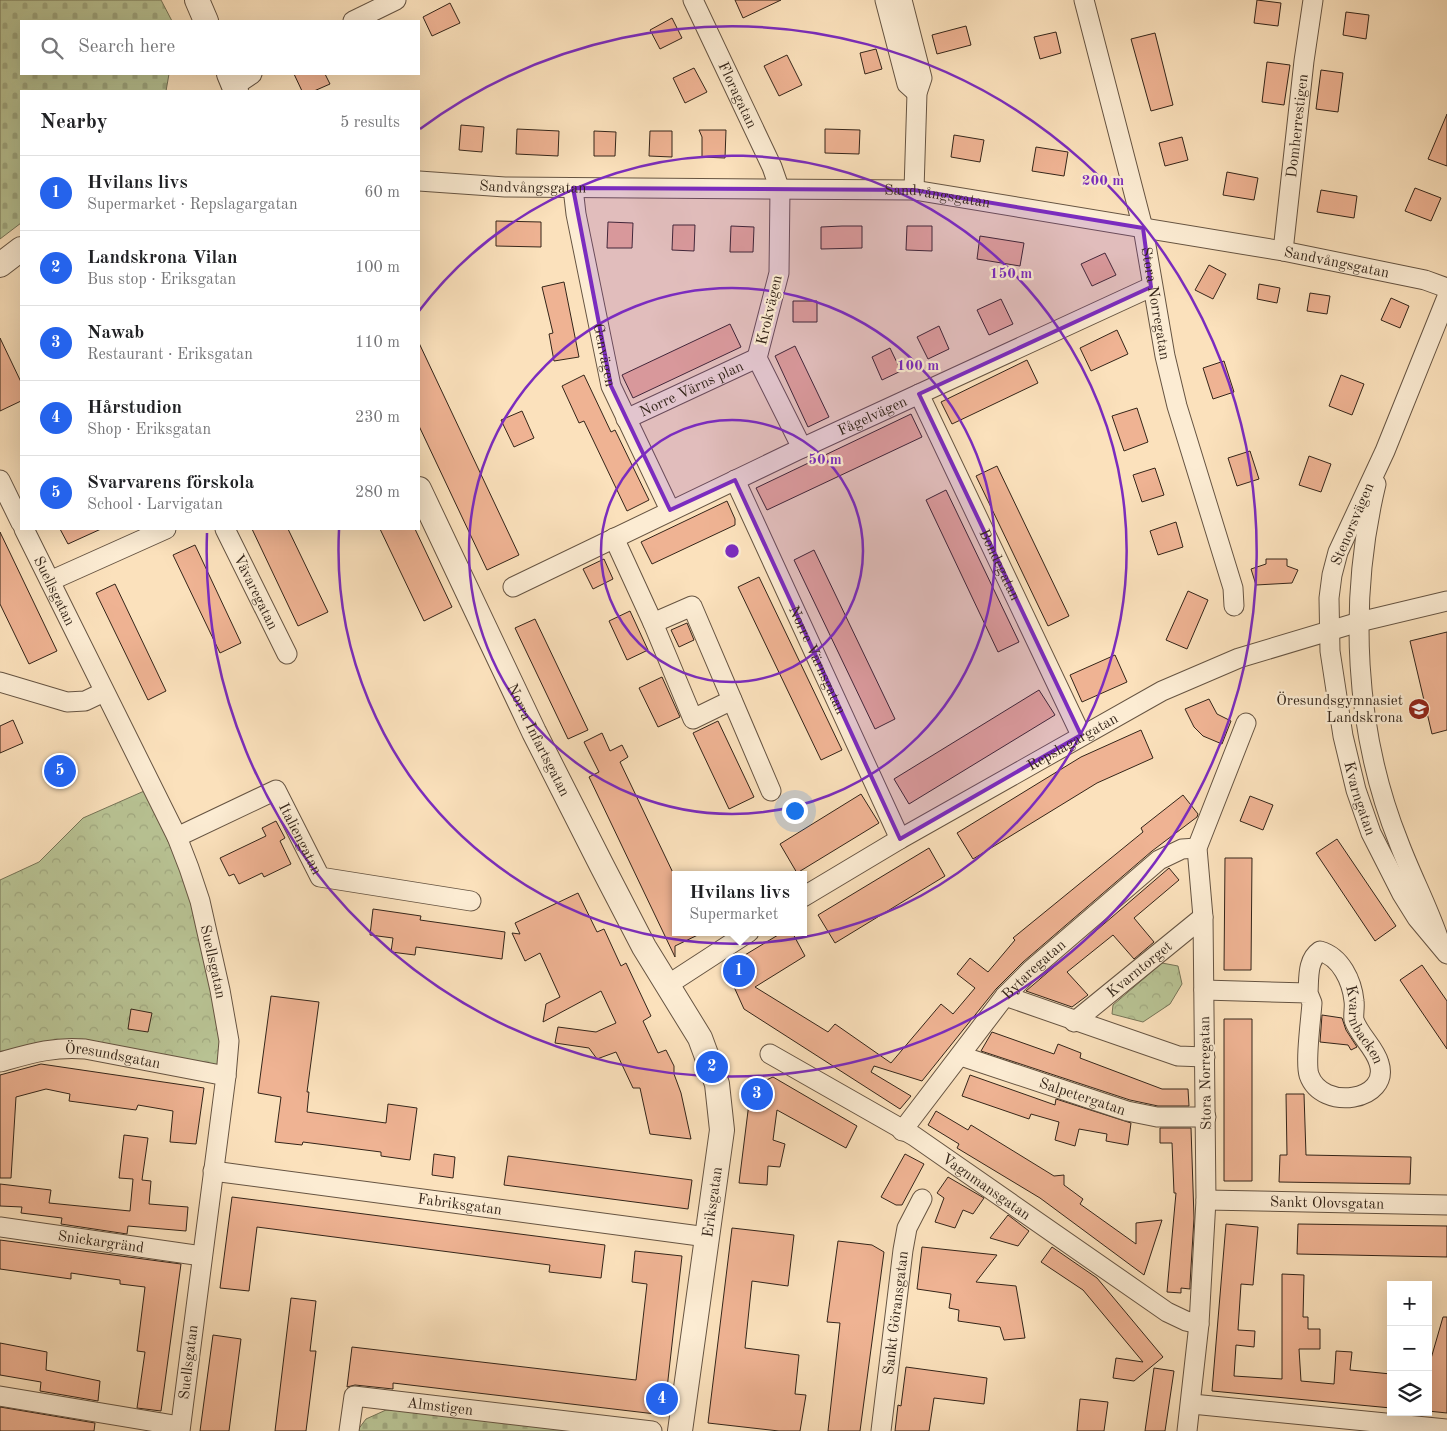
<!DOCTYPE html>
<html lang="en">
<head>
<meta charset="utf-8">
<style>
	body { margin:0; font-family:"Old Standard TT",serif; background:#f6f6f6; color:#202124 }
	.controls { position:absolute; right:15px; bottom:15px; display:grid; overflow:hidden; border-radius:0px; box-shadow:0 5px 20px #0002 }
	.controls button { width:45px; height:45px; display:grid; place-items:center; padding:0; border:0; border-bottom:1px solid #e0e0e0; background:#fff; color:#202124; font:25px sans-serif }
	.you { position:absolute; left:794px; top:810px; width:18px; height:18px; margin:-12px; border:4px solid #fff; border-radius:50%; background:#1a73e8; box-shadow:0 0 0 8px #1a73e833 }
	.badge { display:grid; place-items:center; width:32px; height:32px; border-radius:50%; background:#2563eb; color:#fff; font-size:16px; font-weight:700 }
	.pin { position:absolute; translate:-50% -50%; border:2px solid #fff; box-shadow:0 1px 5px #0006 }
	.popup { position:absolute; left:672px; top:871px; width:135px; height:65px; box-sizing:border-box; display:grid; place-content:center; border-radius:0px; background:#fff; filter:drop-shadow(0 1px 4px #0005); font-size:16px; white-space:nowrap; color:#757577 }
	.popup b { font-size:19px; color:#202124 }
	.popup::after { content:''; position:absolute; left:50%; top:100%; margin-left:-10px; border:10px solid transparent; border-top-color:#fff }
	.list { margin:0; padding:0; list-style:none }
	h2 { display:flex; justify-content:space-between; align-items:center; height:65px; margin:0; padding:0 20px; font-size:21px }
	h2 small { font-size:16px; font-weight:400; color:#757577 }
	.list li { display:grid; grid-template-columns:32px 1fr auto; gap:15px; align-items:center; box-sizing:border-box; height:75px; padding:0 20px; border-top:1px solid #e0e0e0 }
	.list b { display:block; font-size:19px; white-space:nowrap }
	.list p { margin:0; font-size:16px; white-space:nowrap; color:#757577 }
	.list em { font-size:16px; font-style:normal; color:#757577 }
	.icon { flex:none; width:28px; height:28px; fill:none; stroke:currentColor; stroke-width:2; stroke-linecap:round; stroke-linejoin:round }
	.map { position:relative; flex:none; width:1447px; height:1431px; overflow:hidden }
	.search { position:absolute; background:#fff; box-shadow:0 5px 20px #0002; left:20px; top:20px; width:400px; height:55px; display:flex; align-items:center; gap:12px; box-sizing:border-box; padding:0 18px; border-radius:0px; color:#757577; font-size:19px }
	.panel { position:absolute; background:#fff; box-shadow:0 5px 20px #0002; left:20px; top:90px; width:400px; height:440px; border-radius:0px }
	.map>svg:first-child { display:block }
	.forest { fill:url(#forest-crowns); stroke:#767457 }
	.cemetery { fill:url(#cemetery-stones); stroke:#767457 }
	.building { fill:#efb393; stroke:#342519 }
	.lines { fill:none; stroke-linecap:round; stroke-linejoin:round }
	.minor-casing { stroke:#665442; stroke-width:21 }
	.tertiary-casing { stroke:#665442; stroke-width:26 }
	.minor { stroke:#fcecd3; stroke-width:19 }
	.tertiary { stroke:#fcecd3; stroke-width:24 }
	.marked { fill:#7b2cbf; fill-opacity:0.2; stroke:#7b2cbf; stroke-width:4; stroke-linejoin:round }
	.ring { fill:none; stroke:#7b2cbf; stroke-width:2.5 }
	.labels { text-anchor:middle; stroke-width:4.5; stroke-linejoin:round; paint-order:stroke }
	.street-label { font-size:15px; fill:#342519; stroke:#fcecd3 }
	.poi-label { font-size:15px; fill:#342519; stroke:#fcecd3; text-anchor:end }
	.centre { fill:#7b2cbf; stroke:#fcecd3; stroke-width:2.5 }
	.ring-label { font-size:15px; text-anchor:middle; font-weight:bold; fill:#7b2cbf; stroke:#fcecd3; stroke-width:4.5; stroke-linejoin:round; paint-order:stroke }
</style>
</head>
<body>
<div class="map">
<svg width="1447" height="1431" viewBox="0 0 1447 1431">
	<defs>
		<pattern id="forest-crowns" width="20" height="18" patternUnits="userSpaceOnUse" patternTransform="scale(1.25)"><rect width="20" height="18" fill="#b9c495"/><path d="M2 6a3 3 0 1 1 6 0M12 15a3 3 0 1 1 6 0" fill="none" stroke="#a0a880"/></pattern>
		<pattern id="cemetery-stones" width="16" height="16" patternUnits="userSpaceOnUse" patternTransform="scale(1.25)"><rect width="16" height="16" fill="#b9c495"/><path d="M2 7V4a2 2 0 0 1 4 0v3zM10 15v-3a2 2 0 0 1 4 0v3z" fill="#a0a880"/></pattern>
	</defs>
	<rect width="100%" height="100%" fill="#fbe1bc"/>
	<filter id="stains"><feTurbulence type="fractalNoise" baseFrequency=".004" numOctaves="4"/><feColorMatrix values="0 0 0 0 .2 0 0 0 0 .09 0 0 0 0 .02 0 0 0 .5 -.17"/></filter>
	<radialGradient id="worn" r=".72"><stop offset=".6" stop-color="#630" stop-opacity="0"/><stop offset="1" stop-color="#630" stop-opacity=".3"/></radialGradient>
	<!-- forest -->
	<path class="forest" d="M151 788 189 868 226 1076 85 1049 0 1062V880L39 862 83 818Z
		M1162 963 1178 966 1182 984 1170 1004 1143 1022 1112 1014 1113 1005Z"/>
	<!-- cemetery -->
	<path class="cemetery" d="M0 0H161L172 21H21V74H169L166 91H21V223L0 239Z
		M386 1410H402L583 1431H357L366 1419Z"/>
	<!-- building -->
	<path class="building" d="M735 0H781L743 18Z
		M1257 0 1281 3 1278 26 1254 23Z
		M450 3 460 23 432 36 423 17Z
		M1346 12 1369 15 1366 39 1343 35Z
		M672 18 682 38 660 49 650 30Z
		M966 26 971 45 937 54 932 35Z
		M1056 32 1061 53 1040 59 1034 37Z
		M1155 33 1173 105 1151 111 1131 39Z
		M876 49 882 69 865 74 860 53Z
		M787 55 802 85 779 96 764 66Z
		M1267 62 1290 65 1284 105 1262 102Z
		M694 68 707 92 685 103 673 78Z
		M1321 70 1343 73 1338 112 1316 109Z
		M294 74H325L330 84 314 91H302Z
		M1447 114V166L1428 159Z
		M461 125 484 127 482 152 459 150Z
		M517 129 559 131 558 156 516 154Z
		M825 129 860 130 859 154 825 153Z
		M699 130H726L725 158 702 157V137Z
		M594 131 616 132 615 156H594Z
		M650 131H672V157L649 156Z
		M954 135 984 140 980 162 951 157Z
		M1182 137 1188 160 1165 166 1159 143Z
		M1036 147 1068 152 1064 176 1032 171Z
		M1227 172 1258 178 1254 200 1223 195Z
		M1415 188 1441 198 1431 221 1405 211Z
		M1321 190 1357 196 1354 218 1317 212Z
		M496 221 541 222V247L496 246Z
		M608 222 633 223 632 248H607Z
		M673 225H695L694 251 672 250Z
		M731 226 754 227 753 252H730Z
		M842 226H862V248L821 249V227Z
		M907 226H932V251L906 250Z
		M980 236 1024 243 1020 266 977 259Z
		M1105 253 1116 275 1092 286 1081 264Z
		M1209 265 1226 274 1213 299 1195 290Z
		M564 282 579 357 554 361 549 334 553 333 542 287Z
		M1259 284 1280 288 1277 303 1257 299Z
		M1310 293 1330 296 1327 314 1307 311Z
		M1391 298 1409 306 1400 328 1381 320Z
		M1001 299 1013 324 989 335 977 310Z
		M793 301H817V322H793Z
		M730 324 741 347 633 398 622 375Z
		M939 326 949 349 928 359 917 337Z
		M1117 330 1128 354 1091 371 1080 348Z
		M0 338 21 382V401L0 411Z
		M419 343 519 555 487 570 419 426Z
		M795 346 829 417 808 427 775 356Z
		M890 348 901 371 882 380 872 357Z
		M1027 360 1038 383 952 424 941 402Z
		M1224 361 1234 392 1213 399 1203 368Z
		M584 375 611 432 615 430 649 500 627 511 584 421 579 423 562 386Z
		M1341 375 1364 384 1352 415 1329 406Z
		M1137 408 1148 442 1124 451 1112 416Z
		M522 411 534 438 514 447 501 420Z
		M911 414 922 437 767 510 756 488Z
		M1250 451 1259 479 1237 486 1228 458Z
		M1309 456 1331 464 1321 492 1299 485Z
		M997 466 1069 616 1048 626 976 476Z
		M1155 468 1164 495 1142 502 1133 475Z
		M946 490 1019 642 998 652 926 500Z
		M727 501 735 519V525L652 564 641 542Z
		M1176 522 1183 547 1158 555 1150 531Z
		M60 529H101L68 544Z
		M252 529H288L328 612 298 626Z
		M380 529H415L452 607 424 621Z
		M0 532 57 651 29 664 0 604Z
		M195 545 241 643 220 653 173 555Z
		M814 550 895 719 875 729 794 560Z
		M604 559 613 579 593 589 583 569Z
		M1266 559H1287V566L1298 570 1292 583 1256 585 1251 569 1266 564Z
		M759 577 842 750 821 760 738 587Z
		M115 584 166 691 148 700 96 593Z
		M1188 591 1208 600 1187 649 1166 640Z
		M630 611 648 650 627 660 609 621Z
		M535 619 588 730 568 739 515 628Z
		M687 623 694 640 679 647 671 630Z
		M1447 632V730L1432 734 1410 641Z
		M1115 655 1127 682 1082 702 1070 675Z
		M662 677 680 717 658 727 639 688Z
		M1039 690 1055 715 909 804 894 779Z
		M1209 699 1217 714 1231 721 1222 744 1203 736 1194 727 1185 709Z
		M13 720 23 743 0 753V726Z
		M718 721 754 797 729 809 693 733Z
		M1141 730 1153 758 1097 783 973 859 957 833 1081 757Z
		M602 733 610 751 622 745 628 757 620 762 675 877V932H704L675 946V957L589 777 599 772 584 742Z
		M861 794 879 823 797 873 780 844Z
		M1183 795 1198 814 1197 817 1152 851 1023 962 996 989 922 1081 874 1066 871 1072 911 1096 900 1109 744 1009 725 967 783 932H792L805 956 755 987 828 1032 835 1024 891 1063 941 1004 953 1014 975 988 957 974 970 958 988 972 1015 940 1013 938 1143 832 1141 828Z
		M1250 796 1273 805 1263 830 1240 821Z
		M276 821 285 838 280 841 291 864 264 877 262 873 239 884 234 874 229 876 220 858 266 836 262 828Z
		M1337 839 1396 926 1375 941 1316 853Z
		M929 848 945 876 835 943 818 915Z
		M1225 858H1252L1251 970H1224Z
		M1169 868 1179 880 1134 918 1154 942 1134 959 1113 935 1067 972 1088 995 1072 1007 1026 991Z
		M578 893 597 932 604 929 621 966 626 963 651 1016 643 1021 658 1053 666 1050 674 1066V1074L681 1093 691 1139 650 1134 640 1088H633L616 1052 597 1059 589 1048 555 1043 558 1027 596 1032 616 1023 601 991 543 1022 546 1004 560 997 540 953 525 961 512 933 520 934 515 923Z
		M373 909 421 916 420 920 505 932 502 959 416 947 415 955 391 952 393 938 370 935Z
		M1422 965 1447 1001V1049L1400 980Z
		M271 996 319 1002 307 1092H309L307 1112 386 1123 388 1104 417 1108 410 1160 381 1156V1152L303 1142 302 1145 275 1142 281 1097 258 1093Z
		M131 1009 152 1013 148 1032 128 1029Z
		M1322 1015 1342 1018 1346 1030 1357 1047 1351 1050 1348 1045 1320 1042Z
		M1224 1019H1252V1181H1224Z
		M992 1032 1054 1054 1058 1044 1081 1053 1080 1058 1162 1089H1188L1189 1106H1158L1130 1100 981 1051Z
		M41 1064 204 1088 196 1144 170 1142 173 1111 138 1105 136 1110 69 1101 70 1094 46 1089 16 1097 11 1178H0V1075Z
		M970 1075 1055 1105 1056 1099 1131 1123 1128 1145 1106 1141 1107 1134 1079 1129 1075 1146 1055 1140 1059 1122 1031 1114 1029 1119 962 1096Z
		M773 1077 857 1126 846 1148 777 1110 773 1140 785 1144 780 1167 768 1166 767 1185 739 1183 751 1087Z
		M1286 1094H1304L1306 1155 1411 1157 1410 1184 1279 1182 1280 1155H1287Z
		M936 1111 968 1130 971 1125 1054 1176 1064 1175V1185L1083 1199 1080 1204 1136 1244V1223L1162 1220 1144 1275 1040 1198 957 1148 959 1144 928 1125Z
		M1160 1128H1191L1194 1218 1190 1284V1289L1181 1288V1293L1167 1292 1176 1193H1174L1172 1143H1160Z
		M124 1135 148 1138 142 1180 151 1181 149 1204 188 1207 186 1231 128 1226 127 1234 61 1224 62 1218 21 1213 22 1207 0 1206V1184L51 1190 49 1203 130 1211 133 1179 119 1178Z
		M434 1154 455 1157 453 1178 432 1175Z
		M905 1154 924 1164 902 1205H896L881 1197Z
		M508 1156 692 1180 688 1209 504 1185Z
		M948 1177 984 1198 973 1214 963 1210 955 1228 935 1222 944 1198 937 1193Z
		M232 1197 605 1245 601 1278 549 1272 550 1265 257 1227 249 1291 220 1288Z
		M1008 1215 1029 1231 1018 1246 990 1238Z
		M1226 1224 1258 1227 1253 1285 1241 1284 1238 1330 1255 1331 1254 1347 1236 1345 1234 1376 1282 1379V1274L1304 1275 1303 1317H1308V1329H1320V1349H1299L1301 1381 1334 1384 1336 1351 1352 1352 1350 1370 1391 1374V1408L1212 1391Z
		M1298 1224 1447 1226V1257L1297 1254Z
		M732 1228 794 1235 788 1286 752 1281 745 1348 799 1355 795 1394 806 1395 800 1431H779L708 1423Z
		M0 1240 181 1264 161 1411 137 1408 145 1352 137 1351 145 1287 120 1284V1280L91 1276 71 1273V1279L0 1269Z
		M838 1241 872 1245 884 1252 860 1431H828L840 1323 827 1322Z
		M922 1247 997 1255 976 1282 1016 1286 1025 1338 1004 1340 1000 1327 958 1321 959 1310 949 1308 951 1294 917 1289Z
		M1052 1247 1097 1278 1163 1357 1134 1381 1113 1378 1116 1358 1143 1362 1083 1290 1041 1262Z
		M635 1251 682 1256 664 1415 393 1383V1389L355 1385 347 1387 352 1347 636 1380 647 1284 632 1282Z
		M291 1298 316 1301 310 1351H316L306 1431H275Z
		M1443 1317H1447V1413L1428 1411V1369Z
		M213 1335 241 1339 229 1431H200Z
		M0 1343 47 1352 46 1370 100 1381 98 1401 40 1391 41 1382 0 1375Z
		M906 1367 987 1378 984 1404 934 1398 929 1431H895L898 1405 901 1406Z
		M1154 1368 1174 1371 1165 1431H1145Z
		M1080 1399 1108 1402 1104 1431H1077Z
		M0 1407 95 1423 94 1431H0Z"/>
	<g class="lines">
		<!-- minor casing -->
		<g class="minor-casing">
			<g id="minor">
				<path id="s1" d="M693 0 772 167 780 190 779 273 757 358 802 448"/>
				<path d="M885 0 907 84 917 93"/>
				<path d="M902 0 922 78 917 93 914 190"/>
				<path id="s2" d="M1084 0 1143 228 1165 356 1177 406 1233 588 1234 606"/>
				<path d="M353 21 396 0"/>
				<path d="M234 86 252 74"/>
				<path id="s3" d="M419 181 505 187 914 190 1283 251 1425 280 1447 288"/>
				<path id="s4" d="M573 188 576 214 611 386 670 510"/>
				<path id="s5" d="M1283 251 1304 61 1313 0"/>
				<path id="s6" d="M1447 297 1385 451 1338 552 1332 575 1329 598 1330 651 1343 736 1356 790 1371 833 1402 894 1417 918 1447 954"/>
				<path id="s7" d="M919 394 1081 735"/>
				<path id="s8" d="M626 419 757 358"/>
				<path d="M0 480 21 523"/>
				<path id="s9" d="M735 480 900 839"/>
				<path d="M1376 484C1348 601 1354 731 1399 843 1411 875 1427 905 1438 937"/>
				<path id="s10" d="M24 529 177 837 189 868 200 901 220 990 229 1041 226 1076 180 1431"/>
				<path id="s11" d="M225 529 287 654"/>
				<path d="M614 538 653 623 693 719 732 700"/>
				<path d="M50 581 166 529"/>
				<path id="s12" d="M513 587 802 448 1151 287"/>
				<path d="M653 623 692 606 771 791"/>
				<path d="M0 682 67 702 85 701 104 692"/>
				<path id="s13" d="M177 837 276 790 320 877 471 901"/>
				<path id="s14" d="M803 897 900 839 1162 691 1239 658 1359 622 1447 601"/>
				<path d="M669 984 749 932"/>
				<path id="s15" d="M1204 990 1308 993C1309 978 1307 960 1320 951 1341 957 1352 981 1354 1001 1355 1007 1353 1015 1354 1020 1359 1035 1375 1048 1379 1063 1391 1101 1322 1112 1309 1075 1305 1062 1311 1018 1312 1003L1308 993"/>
				<path d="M1005 996 1178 1056 1205 1057"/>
				<path id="s16" d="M1074 1022 1203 917"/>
				<path id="s17" d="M770 1054 914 1136 1167 1312 1186 1321 1199 1324"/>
				<path id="s18" d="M961 1056 1127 1111 1157 1117H1206"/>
				<path id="s19" d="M0 1062C29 1054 54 1046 85 1049L226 1076"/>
				<path id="s20" d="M902 1131 1005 996 1031 970 1159 860 1182 849 1197 848"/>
				<path id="s21" d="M213 1171 707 1237"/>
				<path id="s22" d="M1206 1200 1447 1205"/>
				<path id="s23" d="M0 1227 202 1256"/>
				<path d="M0 1396 180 1426"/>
				<path d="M1192 1404 1447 1429"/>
				<path id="s24" d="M349 1431 354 1396 652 1431"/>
				<path id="s25" d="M881 1431 903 1250 907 1228 922 1199"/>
				<path d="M1187 1431 1199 1324 1206 1200 1203 917 1197 848 1246 723"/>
			</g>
		</g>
		<!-- tertiary casing -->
		<g class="tertiary-casing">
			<g id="tertiary">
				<path d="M197 0 206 21"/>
				<path d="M229 74 236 91"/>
				<path d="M0 265 21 249"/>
				<path id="s26" d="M419 489 534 732 602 866 644 947 700 1038 717 1084 722 1130 680 1431"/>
			</g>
		</g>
		<!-- minor -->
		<use href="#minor" class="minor"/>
		<!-- tertiary -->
		<use href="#tertiary" class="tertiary"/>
	</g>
	<!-- marked area -->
	<path class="marked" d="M573 188 914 190 1143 228 1151 287 919 394 1081 735 900 839 735 480 670 510 611 386Z"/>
	<!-- distance rings -->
	<g class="ring">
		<circle cx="732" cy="551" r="131"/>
		<circle cx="732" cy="551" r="263"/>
		<path d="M419 311A394 394 0 1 1 339 530"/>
		<path d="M420 129A525 525 0 1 1 207 533"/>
	</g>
	<!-- icons -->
	<defs>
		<g id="school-disc" transform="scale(1.125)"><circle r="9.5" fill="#8f2418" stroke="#fcecd3"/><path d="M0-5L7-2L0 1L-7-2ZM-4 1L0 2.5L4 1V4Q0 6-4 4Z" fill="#fff"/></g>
	</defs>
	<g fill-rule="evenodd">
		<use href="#school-disc" x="1419" y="709"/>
	</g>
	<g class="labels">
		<!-- street labels -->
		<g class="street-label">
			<text dy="5" stroke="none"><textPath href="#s1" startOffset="105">Floragatan</textPath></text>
			<text dy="5" stroke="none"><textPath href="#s5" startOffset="126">Domherrestigen</textPath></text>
			<text dy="5" stroke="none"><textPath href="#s3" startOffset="114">Sandvångsgatan</textPath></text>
			<text dy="5" stroke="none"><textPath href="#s3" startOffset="519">Sandvångsgatan</textPath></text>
			<text dy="5" stroke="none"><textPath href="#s3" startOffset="924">Sandvångsgatan</textPath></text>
			<text dy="5" stroke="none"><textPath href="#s2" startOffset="312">Stora Norregatan</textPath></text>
			<text transform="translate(769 310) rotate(-77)" y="5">Krokvägen</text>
			<text dy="5" stroke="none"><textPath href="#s4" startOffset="170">Genvägen</textPath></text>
			<text dy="5" stroke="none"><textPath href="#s8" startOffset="72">Norre Värns plan</textPath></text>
			<text dy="5" stroke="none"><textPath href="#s12" startOffset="398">Fågelvägen</textPath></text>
			<text transform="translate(1352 524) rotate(-67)" y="5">Stenorsvägen</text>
			<text dy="5" stroke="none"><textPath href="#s7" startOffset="189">Bondegatan</textPath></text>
			<text dy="5" stroke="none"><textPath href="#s10" startOffset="69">Suellsgatan</textPath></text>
			<text dy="5" stroke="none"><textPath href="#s11" startOffset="70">Vävaregatan</textPath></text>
			<text dy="5" stroke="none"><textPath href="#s9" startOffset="198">Norre Värnsgatan</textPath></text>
			<text dy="5" stroke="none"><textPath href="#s26" startOffset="278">Norra Infartsgatan</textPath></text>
			<text dy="5" stroke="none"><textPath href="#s14" startOffset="311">Repslagargatan</textPath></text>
			<text dy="5" stroke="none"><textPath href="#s6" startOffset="528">Kvarngatan</textPath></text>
			<text dy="5" stroke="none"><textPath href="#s13" startOffset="164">Italiengatan</textPath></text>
			<text dy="5" stroke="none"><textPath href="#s10" startOffset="474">Suellsgatan</textPath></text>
			<text dy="5" stroke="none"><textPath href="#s16" startOffset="84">Kvarntorget</textPath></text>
			<text dy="5" stroke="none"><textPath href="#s20" startOffset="209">Bytaregatan</textPath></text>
			<text dy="5" stroke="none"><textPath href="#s15" startOffset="240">Kvarnbacken</textPath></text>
			<text dy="5" stroke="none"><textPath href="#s19" startOffset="115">Öresundsgatan</textPath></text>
			<text transform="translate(1205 1073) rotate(-91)" y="5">Stora Norregatan</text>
			<text dy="5" stroke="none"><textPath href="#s18" startOffset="128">Salpetergatan</textPath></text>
			<text dy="5" stroke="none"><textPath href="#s17" startOffset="254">Vagnmansgatan</textPath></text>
			<text transform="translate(712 1202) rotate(-82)" y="5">Eriksgatan</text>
			<text dy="5" stroke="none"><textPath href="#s22" startOffset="121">Sankt Olovsgatan</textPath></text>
			<text dy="5" stroke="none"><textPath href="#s21" startOffset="249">Fabriksgatan</textPath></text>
			<text dy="5" stroke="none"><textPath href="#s23" startOffset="102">Snickargränd</textPath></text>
			<text dy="5" stroke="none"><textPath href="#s25" startOffset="119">Sankt Göransgatan</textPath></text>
			<text transform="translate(188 1362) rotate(-83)" y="5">Suellsgatan</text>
			<text dy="5" stroke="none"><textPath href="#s24" startOffset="122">Almstigen</textPath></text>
		</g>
		<!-- poi labels -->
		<g class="poi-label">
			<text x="1403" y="705">Öresundsgymnasiet<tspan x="1403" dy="17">Landskrona</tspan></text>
		</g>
	</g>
	<circle cx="732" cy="551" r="8" class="centre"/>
	<g class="ring-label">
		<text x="1103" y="185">200 m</text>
		<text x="1011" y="278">150 m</text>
		<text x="918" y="370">100 m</text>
		<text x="825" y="464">50 m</text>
	</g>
	<rect width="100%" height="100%" filter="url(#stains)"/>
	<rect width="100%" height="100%" fill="url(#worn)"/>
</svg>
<div class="controls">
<button>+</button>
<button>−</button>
<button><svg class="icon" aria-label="layers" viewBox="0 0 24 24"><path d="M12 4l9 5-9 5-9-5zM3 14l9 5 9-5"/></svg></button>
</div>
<div class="you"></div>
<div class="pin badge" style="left:739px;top:971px">1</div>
<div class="popup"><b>Hvilans livs</b>Supermarket</div>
<div class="pin badge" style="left:712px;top:1067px">2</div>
<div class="pin badge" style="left:757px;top:1094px">3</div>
<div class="pin badge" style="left:662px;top:1399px">4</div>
<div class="pin badge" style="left:60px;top:771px">5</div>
<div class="search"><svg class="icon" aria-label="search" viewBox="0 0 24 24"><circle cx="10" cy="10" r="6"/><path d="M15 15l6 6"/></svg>Search here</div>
<section class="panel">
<h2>Nearby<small>5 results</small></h2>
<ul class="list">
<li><span class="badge">1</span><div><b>Hvilans livs</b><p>Supermarket · Repslagargatan</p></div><em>60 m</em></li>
<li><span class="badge">2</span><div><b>Landskrona Vilan</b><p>Bus stop · Eriksgatan</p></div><em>100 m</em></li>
<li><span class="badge">3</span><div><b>Nawab</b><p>Restaurant · Eriksgatan</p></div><em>110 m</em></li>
<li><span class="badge">4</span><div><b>Hårstudion</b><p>Shop · Eriksgatan</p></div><em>230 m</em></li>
<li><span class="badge">5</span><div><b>Svarvarens förskola</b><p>School · Larvigatan</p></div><em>280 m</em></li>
</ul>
</section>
</div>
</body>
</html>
